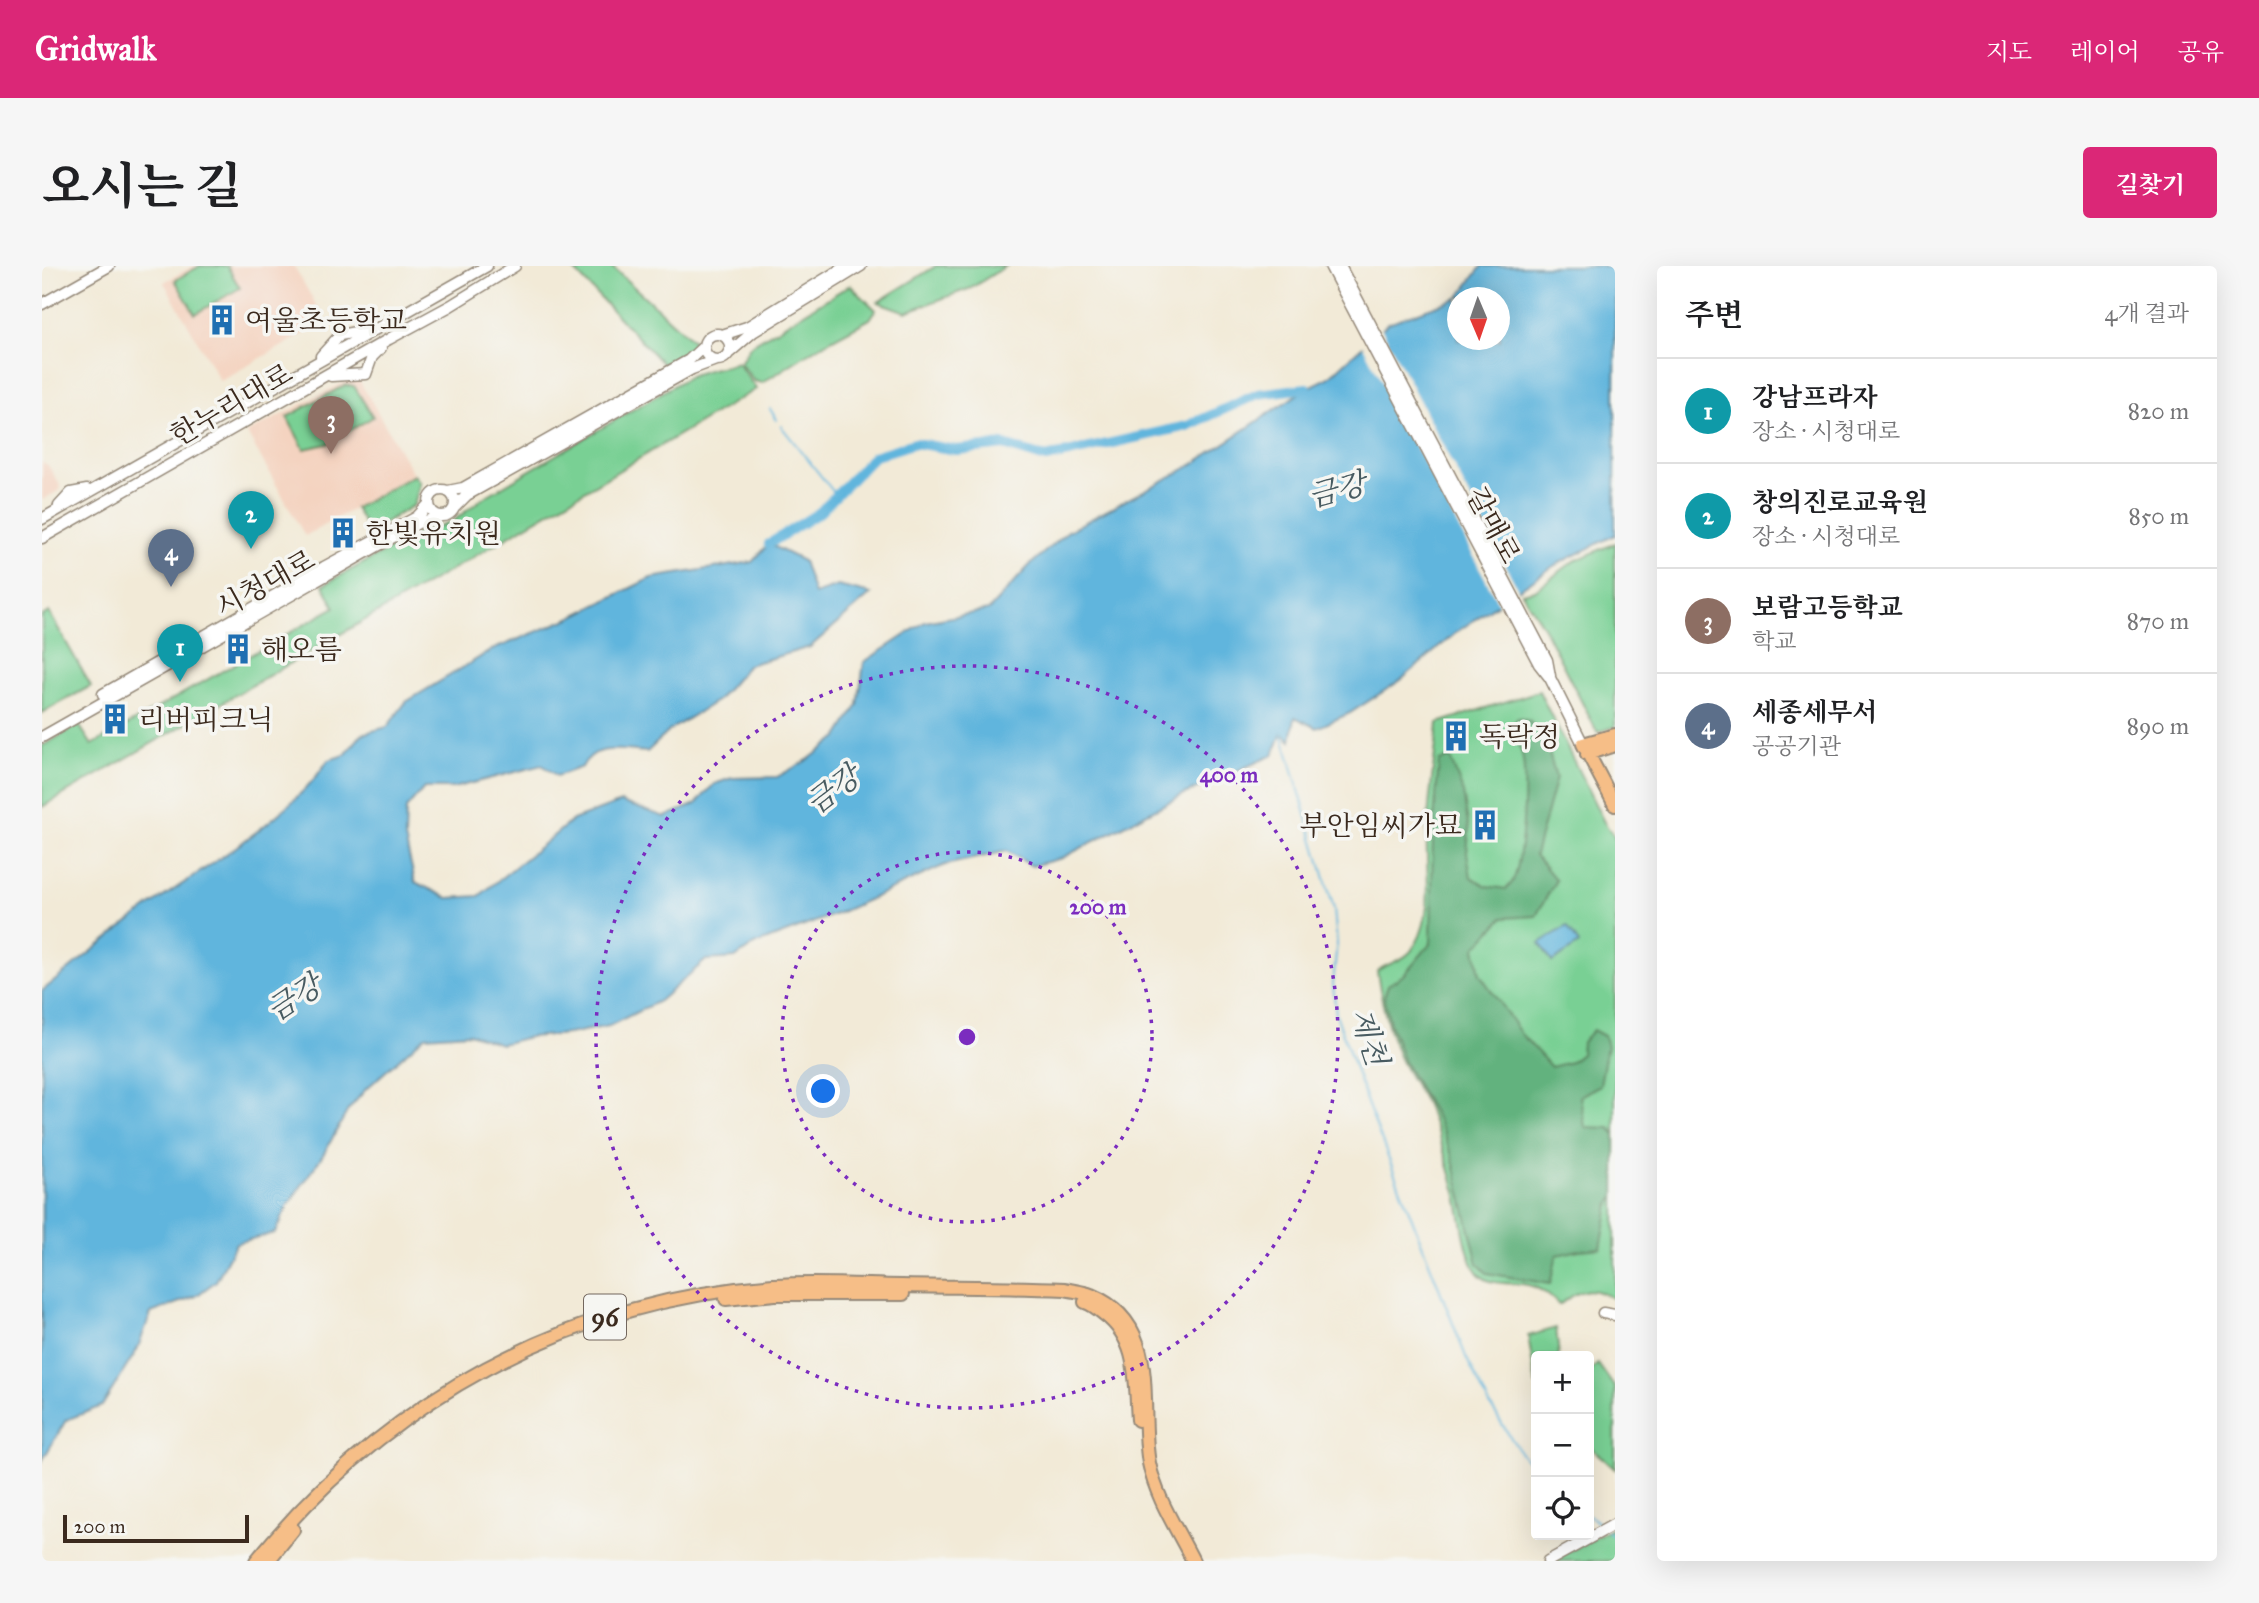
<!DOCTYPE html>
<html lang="ko">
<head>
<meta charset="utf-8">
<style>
	body { margin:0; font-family:"IM FELL Great Primer","Noto Serif KR",serif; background:#f6f6f6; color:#202124 }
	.controls { position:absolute; right:21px; bottom:21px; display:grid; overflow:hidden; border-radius:7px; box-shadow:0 7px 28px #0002 }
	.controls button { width:63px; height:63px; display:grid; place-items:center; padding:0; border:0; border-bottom:2px solid #e0e0e0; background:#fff; color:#202124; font:35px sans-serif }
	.compass { position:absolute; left:1405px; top:21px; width:63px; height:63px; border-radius:50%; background:#fff; box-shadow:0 7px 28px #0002; rotate:178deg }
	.scale { position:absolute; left:21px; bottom:18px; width:186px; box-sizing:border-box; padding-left:7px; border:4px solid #3b2a1e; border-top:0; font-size:19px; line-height:24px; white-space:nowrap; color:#3b2a1e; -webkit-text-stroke:5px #f6f6f2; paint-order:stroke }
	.you { position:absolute; left:782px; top:826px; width:24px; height:24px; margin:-18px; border:5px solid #fff; border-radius:50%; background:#1a73e8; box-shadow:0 0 0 10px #1a73e833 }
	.badge { display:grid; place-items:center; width:46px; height:46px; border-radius:50%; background:#db2777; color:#fff; font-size:23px; font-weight:700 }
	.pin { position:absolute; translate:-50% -58px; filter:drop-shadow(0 2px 4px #0008) }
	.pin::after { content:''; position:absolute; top:37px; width:24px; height:21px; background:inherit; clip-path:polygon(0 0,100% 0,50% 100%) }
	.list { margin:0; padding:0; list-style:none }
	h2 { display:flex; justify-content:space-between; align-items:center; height:91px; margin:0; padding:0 28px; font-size:30px }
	h2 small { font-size:23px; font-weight:400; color:#757577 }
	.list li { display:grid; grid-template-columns:46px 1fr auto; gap:21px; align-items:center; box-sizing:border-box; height:105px; padding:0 28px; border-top:2px solid #e0e0e0 }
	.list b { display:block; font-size:26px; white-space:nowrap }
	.list p { margin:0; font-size:23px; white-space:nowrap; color:#757577 }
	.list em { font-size:23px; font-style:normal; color:#757577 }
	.icon { flex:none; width:38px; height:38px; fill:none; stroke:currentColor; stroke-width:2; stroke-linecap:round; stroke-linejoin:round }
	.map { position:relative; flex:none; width:1573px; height:1295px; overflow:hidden; border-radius:7px }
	header { display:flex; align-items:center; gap:42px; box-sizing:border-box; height:98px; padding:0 35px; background:#db2777; color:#fff }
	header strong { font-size:33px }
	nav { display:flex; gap:38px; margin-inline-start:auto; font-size:24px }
	.intro { display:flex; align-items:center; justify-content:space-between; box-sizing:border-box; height:168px; padding:0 42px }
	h1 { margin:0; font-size:49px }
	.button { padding:18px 32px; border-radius:7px; background:#db2777; color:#fff; font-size:24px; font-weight:700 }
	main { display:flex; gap:42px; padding:0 42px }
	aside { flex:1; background:#fff; border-radius:7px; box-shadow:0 7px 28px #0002 }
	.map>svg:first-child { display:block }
	.built { fill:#f4d3c0 }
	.green { fill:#79d094; stroke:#5a7d59; stroke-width:2 }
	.forest { fill:#62b27e; stroke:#4e6e4e; stroke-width:2 }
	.water { fill:#60b5dd; stroke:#4e707e; stroke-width:2 }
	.pier { fill:#f2ead7 }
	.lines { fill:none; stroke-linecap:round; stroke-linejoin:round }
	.stream { stroke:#60b5dd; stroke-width:2 }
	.river { stroke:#60b5dd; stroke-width:10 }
	.minor-casing { stroke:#968a7a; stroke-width:13 }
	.major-casing { stroke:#968a7a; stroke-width:16 }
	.minor { stroke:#fff; stroke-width:10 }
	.major { stroke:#f6be87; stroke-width:12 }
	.ring { fill:none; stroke:#7b2cbf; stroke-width:3.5; stroke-dasharray:3.5 7 }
	.labels { text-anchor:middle; stroke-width:7; stroke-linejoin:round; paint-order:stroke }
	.shield { fill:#f6f6f2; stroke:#73675e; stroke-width:2 }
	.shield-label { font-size:26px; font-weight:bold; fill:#3b2a1e }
	.poi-label { font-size:28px; fill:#3b2a1e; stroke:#f6f6f2; text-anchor:start }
	.street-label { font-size:28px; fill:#3b2a1e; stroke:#f6f6f2 }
	.water-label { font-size:30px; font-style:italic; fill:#485b61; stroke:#f6f6f2 }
	.centre { fill:#7b2cbf; stroke:#f6f6f2; stroke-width:3.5 }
	.ring-label { font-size:21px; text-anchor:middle; font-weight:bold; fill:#7b2cbf; stroke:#f6f6f2; stroke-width:7; stroke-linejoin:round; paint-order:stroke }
</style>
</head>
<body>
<header>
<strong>Gridwalk</strong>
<nav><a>지도</a><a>레이어</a><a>공유</a></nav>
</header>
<div class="intro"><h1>오시는 길</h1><a class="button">길찾기</a></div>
<main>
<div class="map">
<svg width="1573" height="1295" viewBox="0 0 1573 1295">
	<rect width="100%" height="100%" fill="#f6f6f2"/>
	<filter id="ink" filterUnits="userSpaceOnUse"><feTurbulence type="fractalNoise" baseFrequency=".0143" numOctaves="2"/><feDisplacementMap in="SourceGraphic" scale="14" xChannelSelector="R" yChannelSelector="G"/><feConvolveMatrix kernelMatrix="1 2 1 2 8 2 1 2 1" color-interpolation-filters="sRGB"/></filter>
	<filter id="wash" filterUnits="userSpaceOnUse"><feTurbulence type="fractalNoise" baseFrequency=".00686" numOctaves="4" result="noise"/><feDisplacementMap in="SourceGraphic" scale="28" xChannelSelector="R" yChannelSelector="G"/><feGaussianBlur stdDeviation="1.57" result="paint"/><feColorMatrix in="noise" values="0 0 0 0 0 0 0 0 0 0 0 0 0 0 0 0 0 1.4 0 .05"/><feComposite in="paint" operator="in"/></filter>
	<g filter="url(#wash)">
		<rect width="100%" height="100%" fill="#f2ead7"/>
		<!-- built -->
		<path class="built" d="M151 0H252L281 51 280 58 178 115 122 16Z
			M306 114 318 116 372 209 263 270 205 167Z
			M0 196 6 199 19 221 18 224 0 234Z"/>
		<!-- green -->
		<path class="green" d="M158 0H185L198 22 153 48 133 14Z
			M528 0H569L652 76 643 88 621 98Z
			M894 0H964L929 22 864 46 836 36Z
			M808 19 834 44 828 53 776 81 720 117 712 115 698 97 708 80Z
			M695 96 714 123 430 292 0 541V480L37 459 50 479 293 341 281 319 377 267 411 255 441 232 648 110C664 103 679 102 695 96Z
			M303 119 312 120 331 151 285 178 262 183 245 151Z
			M372 209 378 217 372 239 327 266 313 242Z
			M1573 277V461L1555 466 1502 362 1480 327 1493 324 1532 295Z
			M7 346 49 420 0 447V350Z
			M1497 425 1562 556 1573 572V1034C1548 1018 1540 1023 1517 1039 1508 1030 1499 1022 1486 1019 1470 1015 1449 1022 1436 1007 1423 991 1420 951 1415 930 1407 900 1397 868 1384 839 1376 822 1363 806 1356 788 1345 762 1339 733 1335 705 1349 695 1365 695 1374 678 1393 644 1383 603 1385 566 1387 529 1393 494 1396 457Z
			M1514 1062 1517 1090H1494V1120L1486 1070Z
			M1556 1098 1573 1122V1203L1547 1180V1105Z
			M1573 1261V1295H1509Z"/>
		<!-- forest -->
		<path class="forest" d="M1476 452 1487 455 1503 473 1514 512 1493 589 1514 614 1494 650 1461 652 1433 682 1438 708 1479 768 1509 801 1529 796 1539 788 1540 776 1551 764 1562 770 1565 780 1558 819 1538 830 1543 861 1568 862 1573 868V932L1567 939 1559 982 1537 984 1515 989 1508 1018 1445 1007 1436 998 1410 890 1396 855 1362 796 1348 758 1342 731 1346 719 1363 708 1389 677 1391 567 1397 495 1408 492 1421 526 1427 564 1425 587 1429 611 1445 620 1464 623C1466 621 1470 617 1471 615 1481 594 1486 506 1479 485 1475 475 1470 471 1469 460Z"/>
		<!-- water -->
		<path class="water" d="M1440 0H1573V269L1513 299 1416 365 1359 414 1308 447 1275 462 1253 451 1249 475 1240 467 1231 489 1138 530 1020 592 990 600 965 585 903 599 799 646 712 679 693 692 664 694 617 735 567 760 526 768 487 771 459 778 427 767 383 770 324 823 306 844 281 889 246 939 233 967 194 977 174 1015 154 1030 109 1047 95 1084 60 1140 24 1154 0 1195V725C38 695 75 664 114 636 167 599 252 548 286 494L303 489 320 468 345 461 364 436 450 384 528 352 609 312 710 296 727 278 761 295 772 328 796 320 829 328 768 381 706 399 676 434 628 464 605 486C581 485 553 476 540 501L515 510 500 499 411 522H382L364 543 363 572 373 616 406 632 437 630 531 554 579 536 623 551 654 538 672 518 690 512 735 511 767 493 796 471 816 439 822 396 883 356 947 344 987 300 1026 265 1147 201 1265 122 1286 112 1346 57 1415 32 1416 74H1458V32L1417 31Z
			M1525 660 1537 678 1510 696 1498 677Z"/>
		<!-- pier -->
		<path class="pier" d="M1338 59 1478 327 1458 341 1319 76Z"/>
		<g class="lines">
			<!-- stream -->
			<path class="stream" d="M728 143 735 154
				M739 160 794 229
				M1240 467 1292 643 1295 677 1291 718 1294 748 1325 837 1424 1091 1446 1136 1478 1186 1494 1204
				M1547 1249 1559 1260
				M1566 1266 1573 1272"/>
			<!-- river -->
			<path class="river" d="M727 278 778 246 832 190 873 177 914 184 962 179 1004 192 1145 160 1216 128 1265 122"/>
		</g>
	</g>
	<g filter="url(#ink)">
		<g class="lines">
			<!-- minor casing -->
			<g class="minor-casing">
				<path id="minor" d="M1288 0 1497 398 1508 412 1541 478
					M1298 0 1505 394 1508 410
					M0 38 67 0
					M662 81a13 13 0 1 1 26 0a13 13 0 1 1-26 0Z
					M680 69 705 61 804 0
					M688 86 711 66 819 0
					M279 90 298 69 324 64
					M289 110 324 108 330 91 339 82
					M387 237a13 13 0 1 1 26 0a13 13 0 1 1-26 0Z
					M406 225 421 222 647 94 662 80
					M17 240 29 227 45 224
					M413 241 425 229 650 103 674 94
					M0 253 445 0
					M0 272 347 73 408 40 473 0
					M61 428 282 301 375 251 387 238
					M0 471 376 257 397 251
					M1561 1047 1573 1049
					M1506 1295 1573 1258"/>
			</g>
			<!-- major casing -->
			<g class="major-casing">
				<path id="major" d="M1573 469 1541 478 1573 539
					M1545 488 1573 479
					M684 1033 733 1028H861
					M1043 1036C1050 1038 1056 1043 1062 1048 1097 1074 1093 1115 1096 1154
					M214 1295C345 1134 523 1035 732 1019 774 1016 816 1019 859 1020 913 1021 968 1021 1023 1023 1031 1025 1041 1026 1049 1029 1121 1059 1096 1138 1107 1197 1114 1232 1135 1263 1151 1295
					M226 1295 251 1264"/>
			</g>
			<!-- minor -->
			<use href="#minor" class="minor"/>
			<!-- major -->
			<use href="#major" class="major"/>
		</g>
	</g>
	<!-- distance rings -->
	<g class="ring">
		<circle cx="925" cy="771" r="185"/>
		<circle cx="925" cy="771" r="371"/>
	</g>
	<!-- icons -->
	<defs>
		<g id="building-bare" transform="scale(2.415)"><path d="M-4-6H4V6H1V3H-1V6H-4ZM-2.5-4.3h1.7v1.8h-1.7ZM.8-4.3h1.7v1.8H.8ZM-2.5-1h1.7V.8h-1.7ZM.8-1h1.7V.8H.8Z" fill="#1f6fb2" stroke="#f6f6f2" stroke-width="2.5" paint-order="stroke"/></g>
	</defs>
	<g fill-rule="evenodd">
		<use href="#building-bare" x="180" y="54"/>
		<use href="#building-bare" x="301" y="267"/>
		<use href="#building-bare" x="196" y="383"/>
		<use href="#building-bare" x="73" y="453"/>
		<use href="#building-bare" x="1414" y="470"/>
		<use href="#building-bare" x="1443" y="559"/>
	</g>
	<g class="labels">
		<!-- shield labels -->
		<rect class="shield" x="542" y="1028.5" width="42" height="45" rx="5"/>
		<g class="shield-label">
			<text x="563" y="1060">96</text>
		</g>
		<!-- poi labels -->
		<g class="poi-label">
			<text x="203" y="64">여울초등학교</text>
			<text x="324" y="277">한빛유치원</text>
			<text x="219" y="393">해오름</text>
			<text x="96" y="463">리버피크닉</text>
			<text x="1437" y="480">독락정</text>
			<text x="1420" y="569" text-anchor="end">부안임씨가묘</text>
		</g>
		<!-- street labels -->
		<g class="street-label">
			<text transform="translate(189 138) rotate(-30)" y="10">한누리대로</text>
			<text transform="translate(1452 259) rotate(62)" y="10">갈매로</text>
			<text transform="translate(223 317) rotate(-29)" y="10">시청대로</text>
		</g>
		<!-- water labels -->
		<g class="water-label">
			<text transform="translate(1295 224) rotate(-15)" y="10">금강</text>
			<text transform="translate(791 524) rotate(-37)" y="10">금강</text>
			<text transform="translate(252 732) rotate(-33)" y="10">금강</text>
			<text transform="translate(1327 771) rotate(72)" y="10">제천</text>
		</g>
	</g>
	<circle cx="925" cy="771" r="10" class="centre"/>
	<g class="ring-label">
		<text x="1187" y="516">400 m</text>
		<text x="1056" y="648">200 m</text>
	</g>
</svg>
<div class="controls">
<button>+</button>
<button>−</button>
<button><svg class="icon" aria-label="locate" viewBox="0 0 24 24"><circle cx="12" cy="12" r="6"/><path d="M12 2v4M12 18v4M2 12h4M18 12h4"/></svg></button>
</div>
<svg class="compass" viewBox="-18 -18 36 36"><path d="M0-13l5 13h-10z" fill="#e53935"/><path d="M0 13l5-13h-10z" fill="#757577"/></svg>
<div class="scale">200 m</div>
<div class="you"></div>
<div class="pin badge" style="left:138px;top:416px;background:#0f9aa8">1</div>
<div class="pin badge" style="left:209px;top:283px;background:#0f9aa8">2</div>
<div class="pin badge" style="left:289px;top:188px;background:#8d6e63">3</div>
<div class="pin badge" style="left:129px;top:321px;background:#5c6f8a">4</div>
</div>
<aside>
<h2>주변<small>4개 결과</small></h2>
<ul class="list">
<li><span class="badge" style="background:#0f9aa8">1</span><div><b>강남프라자</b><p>장소 · 시청대로</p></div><em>820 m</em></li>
<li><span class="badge" style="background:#0f9aa8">2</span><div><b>창의진로교육원</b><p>장소 · 시청대로</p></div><em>850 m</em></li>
<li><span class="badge" style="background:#8d6e63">3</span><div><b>보람고등학교</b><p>학교</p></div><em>870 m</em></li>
<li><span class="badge" style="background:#5c6f8a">4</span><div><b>세종세무서</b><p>공공기관</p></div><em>890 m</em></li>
</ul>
</aside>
</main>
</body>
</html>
